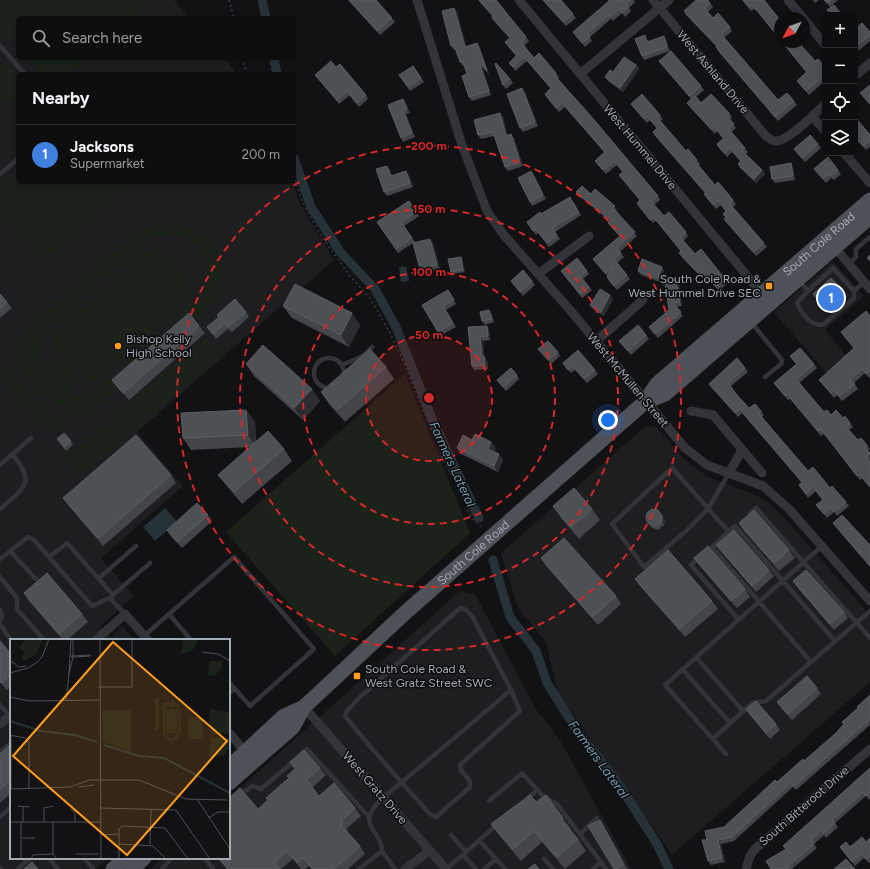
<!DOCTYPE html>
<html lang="en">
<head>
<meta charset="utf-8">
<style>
	body { margin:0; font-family:Figtree,sans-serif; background:#171718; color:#f1f3f6 }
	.controls { position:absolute; right:12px; top:12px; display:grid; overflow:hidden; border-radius:6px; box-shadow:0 2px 6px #0003 }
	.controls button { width:36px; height:36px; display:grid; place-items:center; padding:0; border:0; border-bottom:1px solid #2e2e2f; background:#0e0e0f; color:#f1f3f6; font:20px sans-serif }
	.compass { position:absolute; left:774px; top:12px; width:36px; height:36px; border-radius:50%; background:#0e0e0f; box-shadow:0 2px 6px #0003; rotate:229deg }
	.you { position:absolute; left:608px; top:420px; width:14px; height:14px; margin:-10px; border:3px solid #fff; border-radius:50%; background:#1a73e8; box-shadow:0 0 0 6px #1a73e833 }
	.badge { display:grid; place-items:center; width:26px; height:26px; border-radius:50%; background:#0f766e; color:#fff; font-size:13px; font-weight:700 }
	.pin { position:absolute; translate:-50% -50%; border:2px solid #fff; box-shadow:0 1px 4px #0006 }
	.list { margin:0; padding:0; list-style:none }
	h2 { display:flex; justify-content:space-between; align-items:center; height:52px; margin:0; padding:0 16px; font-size:17px }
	h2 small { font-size:13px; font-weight:400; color:#9b9c9e }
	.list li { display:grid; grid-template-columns:26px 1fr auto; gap:12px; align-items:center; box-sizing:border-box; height:60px; padding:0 16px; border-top:1px solid #2e2e2f }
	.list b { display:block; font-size:15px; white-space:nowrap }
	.list p { margin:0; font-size:13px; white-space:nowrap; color:#9b9c9e }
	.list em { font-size:13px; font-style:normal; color:#9b9c9e }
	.icon { flex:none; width:22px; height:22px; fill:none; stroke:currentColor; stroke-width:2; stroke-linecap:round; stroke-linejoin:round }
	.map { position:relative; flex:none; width:870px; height:869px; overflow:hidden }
	.search { position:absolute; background:#0e0e0f; box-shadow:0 2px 6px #0003; left:16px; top:16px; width:280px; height:44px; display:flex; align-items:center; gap:10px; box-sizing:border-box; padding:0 14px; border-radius:6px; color:#9b9c9e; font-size:15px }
	.panel { position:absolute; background:#0e0e0f; box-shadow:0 2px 6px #0003; left:16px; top:72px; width:280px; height:112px; border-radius:6px }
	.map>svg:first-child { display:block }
	.built { fill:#1e1e21 }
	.green { fill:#1a221a; fill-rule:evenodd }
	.water { fill:#273238 }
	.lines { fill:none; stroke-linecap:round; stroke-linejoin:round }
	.canal { stroke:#273238; stroke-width:9 }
	.path { stroke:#383b40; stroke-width:1.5; stroke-dasharray:2 3; stroke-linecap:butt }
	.service { stroke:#323439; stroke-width:4.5 }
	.minor { stroke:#323439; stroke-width:9 }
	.primary { stroke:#4e5158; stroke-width:15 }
	.wall { fill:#434549 }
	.shaded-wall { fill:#2b2c2f }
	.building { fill:#4d5055; stroke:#5b5e64 }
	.ring { fill:none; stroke:#d62828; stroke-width:2; stroke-dasharray:7 5 }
	.poi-dot { fill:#ff9d1e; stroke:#0d0d0e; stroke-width:1.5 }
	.labels { text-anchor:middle; stroke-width:3; stroke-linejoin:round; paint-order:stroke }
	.street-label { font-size:12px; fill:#a2aab5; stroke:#0d0d0e }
	.poi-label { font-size:12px; fill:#a2aab5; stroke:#0d0d0e; text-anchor:start }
	.water-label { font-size:13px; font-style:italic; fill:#769db4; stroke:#0d0d0e }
	.inset-river { fill:none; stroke:#273238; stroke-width:2 }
	.inset-road { fill:none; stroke:#4c4f54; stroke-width:1 }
	.view { fill:#ff9d1e; fill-opacity:0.15; stroke:#ff9d1e; stroke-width:2 }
	.inset-edge { fill:none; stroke:#a2aab5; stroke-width:2 }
	.centre { fill:#d62828; stroke:#0d0d0e; stroke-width:2 }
	.ring-label { font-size:12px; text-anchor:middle; font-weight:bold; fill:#d62828; stroke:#0d0d0e; stroke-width:3; stroke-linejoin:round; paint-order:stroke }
</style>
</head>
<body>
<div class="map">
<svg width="870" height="869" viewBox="0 0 870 869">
	<rect width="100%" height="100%" fill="#121214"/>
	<!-- built -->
	<path class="built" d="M0 0H174L190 18H18V58H224L237 74H18V182H293L300 204 334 260 137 432 183 486 101 558 134 596 101 626 111 637 122 626 135 640H11V858H109L96 869H0Z
		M833 261 864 296 825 330 848 358 828 375 774 312Z
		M646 426 658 428 685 460 708 477 754 494 770 504 789 523 870 615V682L672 855 558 693 546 642 518 608 501 553Z
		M460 591 475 594 535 708 560 740 631 869H150L162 858H229V798Z"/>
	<!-- green -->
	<path class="green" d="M0 0H133L142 14 137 18H18V46L0 25Z
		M29 58H89L70 74H42Z
		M0 59 18 80V95L0 110Z
		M18 173V182H130L45 259 0 210V189Z
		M172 222C221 229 238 280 202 314L80 421 71 412 74 408C29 402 5 354 38 319L136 234 156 223ZM173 234C204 239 219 269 202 296L98 388 83 394H64C82 370 62 350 36 362V348L41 334 145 243 155 236Z
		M154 246 195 292 90 384 50 337Z
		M206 336 222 353 83 475 68 457Z
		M4 364 60 428 53 434 0 374V367Z
		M405 374 470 533 335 656 226 532Z"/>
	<!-- water -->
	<path class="water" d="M406 266 409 281 401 282 399 267Z
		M165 508 177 522 155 541 143 527Z"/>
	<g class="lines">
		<!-- canal -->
		<path class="canal" d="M262 0 266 18
			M274 58 277 74
			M294 158 311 207 341 253 375 289 396 327 433 421 479 518
			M493 560 510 617 536 651 547 683 578 732 614 777 657 844 669 869"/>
		<!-- path -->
		<path class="path" d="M229 0 234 18
			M260 0 263 18
			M242 58 247 74
			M269 58 273 74
			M294 175 302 201 320 234 350 276 370 298 389 331 405 365 446 466 457 484 471 517 482 528"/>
		<!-- service -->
		<path class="service" d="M0 46 25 74
			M0 174 18 159
			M849 264 856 257V249L870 237
			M799 281 808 291 833 268 854 291 864 282
			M808 291 797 303C801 313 812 328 824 324L854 298V291
			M751 322 782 360 781 364 765 377
			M314 373a15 15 0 1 1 30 0a15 15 0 1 1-30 0Z
			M342 365 363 356 372 347
			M0 465 31 438
			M729 473 708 509 688 529 644 567 612 524 672 468 729 532
			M0 509C24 488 37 483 12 454
			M750 513 756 508 870 638
			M10 551 36 579
			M700 557 691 565 739 620
			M0 559 28 537 34 540 49 557
			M0 577 17 598V609L44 640
			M99 578 136 546
			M113 595 150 563
			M110 598 113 595 67 543 49 557 92 606 110 598 125 614
			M0 610 2 616 0 620
			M0 624 11 640
			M144 636 169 614
			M191 640 169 614 234 557 314 649 250 706 229 682
			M696 657 743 711
			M811 662 712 547 735 526 835 641
			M683 670 730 723
			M229 694 234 689
			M0 705 10 716
			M713 739 752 703 766 701 870 611
			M0 752 11 743
			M302 753 307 749 369 817
			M726 754 665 685 822 546
			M240 795 252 786 261 789 295 760
			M529 797 537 790
			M489 801 522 773 544 797 557 804 601 862 593 869
			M0 817 11 807
			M581 833 597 818
			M479 840 496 859 484 869
			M382 851C382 842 377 836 372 828 360 811 390 793 401 783L511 690 472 616 466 610 460 608 359 698 347 711 345 716C372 750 401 782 430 814L436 817 470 787V781L461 770 460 765 520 711 511 690
			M466 852 498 824
			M463 855 476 869
			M49 858 58 869
			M84 858 93 869
			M204 858 213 869
			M496 859 505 869
			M544 859 553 869
			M601 862 606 869
			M0 868 1 869
			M18 869 30 858
			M162 869 172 858
			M359 869 382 851 395 869
			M446 869 466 852 451 835"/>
		<!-- minor -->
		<path class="minor" d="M417 0 462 145 487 211 503 234 570 310 685 448 707 465 763 486 789 509 870 601
			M519 0 762 294
			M653 0 765 135C768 138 772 141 776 141 789 141 815 113 825 104
			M788 0 803 18
			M804 19 825 45
			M580 74 669 0
			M855 76 870 63
			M812 116 825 131
			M844 153 870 183
			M832 244 870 289
			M538 274 589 236
			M595 342 643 300
			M691 411 713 415 762 473
			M729 473 742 450
			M96 640 125 614 148 640
			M304 707 446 869
			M0 724 11 715
			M229 733 248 755
			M405 869 429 851
			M746 869 750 856 755 849 870 749"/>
		<!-- primary -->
		<g class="primary">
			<path d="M645 402 665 394 870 217"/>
			<path id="s1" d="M229 767 284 716 304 707 406 612 645 402 657 384 870 200"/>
			<path d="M229 783 293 727 304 707"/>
			<path d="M113 869 125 858"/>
			<path d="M132 869 144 858"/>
		</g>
	</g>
	<!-- wall -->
	<path class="wall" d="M348 0H376L395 22 380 35Z
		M478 0H496L529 41 524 46 534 58 556 73 559 77 558 79 658 196 660 200 654 205 664 216 686 232 688 236 683 241 695 254 725 279 728 283 719 291 711 282 708 285 698 273H697L682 257 679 253 681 251 656 221 653 223 639 207 637 203 640 200 619 175 623 172 617 165 606 174 598 165 595 161 604 152 565 107 559 112 547 98 545 94 551 89 527 61 515 71 512 66 509 63 516 56 505 42 510 38 495 21 492 18 493 17Z
		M543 0H561L576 18 566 26Z
		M609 0H634L635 2 629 8 631 11 625 17 622 13 613 21 611 19 590 37 592 41 585 47 573 32 609 1Z
		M742 0H764L780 20V40L757 11 754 9 751 11Z
		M813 0H819L815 3Z
		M824 0H838L830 7Z
		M710 3 713 7 708 12 713 18 730 27 732 31 724 38 778 100 794 101 797 105 778 121 718 51 716 47H717L686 15 684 11Z
		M454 8 457 12 466 47 477 43 480 47 489 75 482 66 491 95 472 101 469 97 467 74 464 66H463L460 62 456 49 454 50 451 46Z
		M855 29 870 32V41L856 53 855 52Z
		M645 35 648 42 664 36 666 40 670 51 644 60 642 56Z
		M782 42H798L815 61 825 67V81L809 95 797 81 806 72Z
		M659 61 701 86 704 90 696 97 701 103 729 113 732 117 730 119 736 128 731 132 748 152 746 154 762 170 765 174 756 183 740 168 738 164 740 161 732 152 727 157 719 148 717 144 723 139 717 131 715 134 690 107 687 103 691 99Z
		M636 65 639 69 623 92 608 81 605 77 613 72Z
		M413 66 424 82 410 91 399 75Z
		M336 67 366 95 368 99 359 107 350 95 339 104 315 75Z
		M510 79 513 83 506 89 503 85Z
		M525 92 538 126 523 132 520 128Z
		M403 99 406 103 410 113 406 114 415 137 403 142 401 138Z
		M631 104 660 115 663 119 660 121 686 151 697 160 700 164 699 165 715 185 733 200 736 204 733 207 767 247 756 256 727 223 724 219 726 218 723 214 726 211 721 205 716 209 704 194 705 193 655 136 653 132 657 128 650 120 647 123Z
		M503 117 507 135 514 138 523 166 508 171 505 167 494 136 481 139 478 135Z
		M855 117 870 135V147L866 150 855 138Z
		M818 144 821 148 805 162 794 149Z
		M791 163 793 167 795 180 775 183 772 179Z
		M814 169 838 170 841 174 834 180 831 178 826 183Z
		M390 170 392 176 409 175 413 187 387 196 384 192Z
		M531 171 534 175 546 199 532 206 530 202Z
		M576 192 591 194 617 210 616 211 637 236 620 252 624 257 617 263 630 279 617 290 609 281 607 277V276L593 259 620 236 608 223 610 221 579 196Z
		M409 201 419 216 404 226 415 242 413 243H433L440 269 423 273 420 269 413 243 398 253 377 222Z
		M573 201 581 215 555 232 560 239 549 247 538 233 536 235 527 222 541 214Z
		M461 257 462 259 465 272 452 274 451 272Z
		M662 267 664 271 660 282 641 275 638 271Z
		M561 271H587L589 274 583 279 592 290 582 298Z
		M511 281H532L535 285 523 296Z
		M676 281 679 285 682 306 676 307 683 316 658 338 649 327 669 310Z
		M448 290 456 304 446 310 456 327 440 336 422 305Z
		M843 291 847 297 828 313 817 300 813 294Z
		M0 294 12 308 0 318Z
		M613 299 604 316 593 309 590 305Z
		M283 306 360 325 349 347 292 318Z
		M246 312 249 317 232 332 228 329 216 339 207 327Z
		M492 314 494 322 485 325 482 321Z
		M870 316V377L869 378 865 373 854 383 858 389 842 401 837 395 834 398 819 380 854 348 841 332Z
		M199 326 205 333 129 400 118 388 112 380Z
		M468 327 489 329 490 340 483 341 484 356 487 360 488 369 474 370 472 366Z
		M646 335 649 339 631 355 619 341Z
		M538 349 558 352 560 356 551 364Z
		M790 356 814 364 817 368 799 383 824 412 831 415 843 418 850 423 853 427 849 430 858 440 867 445 870 449 868 451 870 454V460L869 461 870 462V487L862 478 860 480 824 434 821 436 790 399 788 400 774 383 796 364Z
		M563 363 595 370 598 374 587 383 575 370 571 373Z
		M246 364 312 389 320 401 303 420 254 376Z
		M386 367 394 379 345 422 329 404 321 392Z
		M745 368 748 372 731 386 737 395 749 408 761 411 764 415 762 417 808 471 830 488 846 502 849 506 837 516 834 512 827 518 816 505 823 500 816 491 808 498 799 485 802 483 742 413 738 417 709 384Z
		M517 375 519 379 506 391 497 380Z
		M246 410 255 422 256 442 284 449 292 461 242 504 227 486 218 475 250 447 191 450 183 438Z
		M57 439 71 441 73 445 66 451Z
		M472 440 491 442 496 448 494 452 499 454 503 460 498 472 461 454 457 448Z
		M171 475 176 483 103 546 69 506 63 498Z
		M553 506 592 509 600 520 579 539 561 518Z
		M208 515 212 521 182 548 171 536 167 530Z
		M665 520 664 525 658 530 651 527 648 523Z
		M739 523 789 550 795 558 779 571 744 531Z
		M833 523 870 545V567L836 527Z
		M716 545 769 570 774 576 756 592 721 551Z
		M541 558 616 596 621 604 598 625 546 566Z
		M694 558 745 589 750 597 737 608 700 566Z
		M635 579 712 601 718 609 685 637 641 587Z
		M793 581 844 612 848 618 834 630 797 587Z
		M24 593 82 614 88 622 67 640H63L29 601Z
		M0 641 11 654V687L7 690 0 682Z
		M817 688 821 694 792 720 781 708 777 702Z
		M870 695V725L796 790 793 787 734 841 721 844 725 862 711 865 708 861 707 840 724 827 777 782 804 761 836 733 844 725 842 722 858 708Z
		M746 709 776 724 780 730 770 739 750 715Z
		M11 744V793L0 803V754Z
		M290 762 320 768 326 775 312 788 319 796 355 808 361 816 346 829 348 831 347 832 360 846 365 854 348 869H312L309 866 305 869H301L293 859 281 869H227L217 858H229L258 809 268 800 288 778 295 769Z
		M870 768V798L869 800 866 796 835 823 838 827 826 838 824 835 814 844 817 848 792 869H771L786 849 783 846Z
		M536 802 563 818 571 829 570 830 578 839 586 851 565 869 542 842 521 861 499 835 491 824Z
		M604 826 628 869H614Z
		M870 838V862L869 863 864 858 855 866 840 847H850L866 842Z
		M94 858H99L96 860Z"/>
	<!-- shaded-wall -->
	<path class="shaded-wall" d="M454 8 457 12 468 51 465 47Z
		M664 36 666 40 670 51 667 47Z
		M477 43 480 47 489 75 487 71Z
		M479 63 482 66 491 95 489 91Z
		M636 65 639 69 623 92 620 88Z
		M522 88 525 92 538 126 535 122Z
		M403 99 406 103 410 113 407 109Z
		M403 110 406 114 415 137 412 133Z
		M500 113 503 117 509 140 506 136Z
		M511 134 514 138 523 166 520 162Z
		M791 163 793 167 795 180 793 176Z
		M387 166 390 170 393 180 391 176Z
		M762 170 765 174 756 183 754 179Z
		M406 171 409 175 413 187 410 183Z
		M531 171 534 175 546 199 543 195Z
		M615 206 617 210 616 212 613 208Z
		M430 239 433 243 440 269 437 265Z
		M461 257 462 259 465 272 463 270Z
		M662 267 664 271 660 282 658 278Z
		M676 281 679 285 682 306 680 302Z
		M610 295 613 299 604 316 601 312Z
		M489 310 492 314 494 322 492 319Z
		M352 313 360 325 349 347 341 335Z
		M487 326 489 329 490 340 488 336Z
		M480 337 483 341 484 358V356L487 360 488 369 485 365 482 356Z
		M312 389 320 401 303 420 294 408Z
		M246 410 255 422 256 447 248 435Z
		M491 442 496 448 492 455 488 449Z
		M499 454 503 460 498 472 494 466Z
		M662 516 665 520 664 525 662 521Z
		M600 820 604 826 628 869 624 865Z
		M718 840 721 844 725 862 722 858Z"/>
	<!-- building -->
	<path class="building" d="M349 0H376L392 18 377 31Z
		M479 0H496L526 37 521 42 534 58 539 53 556 73 554 75 590 115 658 196 651 201 664 216 669 212 686 232 680 237 695 254 701 249 725 279 716 287 708 278 705 281 695 269H694L679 253 681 251 654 217 650 220 637 203 640 200 619 175 623 172 614 161 603 170 595 161 605 152 562 103 556 108 545 94 551 88 524 57 513 67 509 63 518 54 516 55 505 42 510 38 492 18 493 16Z
		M543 0H561L573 14 563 22Z
		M609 0H631L626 4 628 7 622 13 619 9 610 17 608 15 587 34 590 37 582 43 573 32 609 1Z
		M696 0H708L710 3 704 8 713 18 718 13 730 27 721 34 778 100 787 93 794 101 775 117 716 47 717 46 684 11Z
		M743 0H764L780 20V39L755 8 751 5 749 7Z
		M824 0H831L827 3Z
		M834 5 842 15H831L827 10Z
		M454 8 465 47 477 43 487 71 479 63 489 91 469 97 462 76 467 74 463 61 460 62 454 45 451 46 442 11Z
		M862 23 870 32V35L855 47V29Z
		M645 35 647 42 664 36 667 47 642 56 635 39Z
		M782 42H798L815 61 818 59 825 67V74L806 91 797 81 807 72Z
		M671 51 701 86 689 96 659 61Z
		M624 57 636 65 620 88 605 77 610 70 613 72Z
		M331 61 336 67 340 64 366 95 356 103 347 91 337 100 315 75Z
		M496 63 510 79 503 85 495 64Z
		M413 66 421 78 408 87 399 75Z
		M870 85V104L860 93Z
		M522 88 535 122 520 128 507 94Z
		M642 94 660 115 657 117 686 151 688 149 697 160 695 162 715 185 718 182 733 200 729 203 764 243 753 252 724 219 726 217 723 214 726 211 718 201 713 205 704 194 706 193 653 132 657 128 647 116 644 119 631 104Z
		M711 94 729 113 727 116 734 124 728 128 745 148 742 151 762 170 754 179 738 164 741 161 730 148 724 153 717 144 724 138 714 127 712 130 687 103 695 96 701 103Z
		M403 99 407 109 403 110 412 133 401 138 388 105Z
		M500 113 506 136 511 134 520 162 505 167 493 132 478 135 474 120Z
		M855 117 870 135V141L863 146 855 137Z
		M810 135 818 144 802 158 794 149Z
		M828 157 838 170 831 176 828 174 823 179 814 169Z
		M791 163 793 176 772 179 770 167Z
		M387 166 391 176 406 171 410 183 384 192 376 169Z
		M531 171 543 195 530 202 518 178Z
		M582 186 591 194 595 189 615 206 613 208 635 232 616 248 621 253 614 259 627 275 614 286 607 277 614 266 605 273 593 259 620 236 608 223 611 220 576 192Z
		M570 197 578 212 552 228 557 235 547 243 536 229 533 231 527 222 540 212 541 214Z
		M409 201 416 212 401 222 412 238 396 249 377 222Z
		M430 239 437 265 420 269 413 243Z
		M870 255V261L867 258Z
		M461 257 463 270 451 272 448 259Z
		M577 258 587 271 580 276 589 287 580 294 561 271Z
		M642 259 662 267 658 278 638 271Z
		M523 270 532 281 520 292 511 281Z
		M831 278 843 291 824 307 813 294Z
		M676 281 680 302 673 303 681 312 655 334 649 327 669 310 665 283Z
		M295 284 352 313 341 335 283 306Z
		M600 289 610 295 601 312 590 305Z
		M448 290 454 300 443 306 453 323 438 332 422 305Z
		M0 294 7 302 0 309Z
		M235 299 246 312 228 327 225 323 213 334 207 327 219 317 217 315Z
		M489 310 492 319 482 321 480 312Z
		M866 311 870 316V370L866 374 862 369 850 379 855 384 839 396 834 390 831 393 819 380 854 348 841 332Z
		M189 313 199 326 123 393 112 380Z
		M638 325 646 335 628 351 619 341Z
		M487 326 488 336 480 337 482 356H484L485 365 472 366 468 327Z
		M548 341 558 352 548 360 538 349Z
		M263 345 312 389 294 408 246 364Z
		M800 348 814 364 796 379 824 412 827 410 831 415 836 410 843 418 845 416 850 423 846 427 858 440 861 438 867 445 865 448 870 453 866 457 870 462V487L859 474 857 476 821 429 818 431 787 394 785 396 774 383 797 364 790 356Z
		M370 349 386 367 337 410 321 392Z
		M578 350 595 370 584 379 573 366 568 370 563 363Z
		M737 358 745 368 728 383 737 395 749 408 755 404 761 411 759 414 808 471 813 467 830 488 832 486 846 502 834 512 831 508 824 514 816 505 823 500 813 487 806 494 799 485 802 482 740 409 735 413 709 384Z
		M511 368 517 375 503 387 497 380Z
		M246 410 248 435 183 438 181 413Z
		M268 431 284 449 234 492 218 475Z
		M64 433 71 441 64 447 57 439Z
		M475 434 491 442 488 449 499 454 494 466 457 448 463 435 472 440Z
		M136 435 171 475 98 538 63 498Z
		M574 488 592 509 571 527 553 506Z
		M197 503 208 515 177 542 167 530Z
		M652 509 658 510 662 516V521L656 526 648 523 646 518 647 513Z
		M754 510 789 550 774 563 739 523Z
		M842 515 870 545V566L833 523Z
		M734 530 769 570 752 586 716 545Z
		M564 538 616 596 592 617 541 558Z
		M708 546 745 589 731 601 694 558Z
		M668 550 712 601 679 629 635 579Z
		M806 570 844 612 830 624 793 581Z
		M47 573 82 614 59 634 24 593Z
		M0 641 11 654V674L1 683 0 681Z
		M807 676 817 688 788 714 777 702Z
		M870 695V719L794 786 791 783 732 837 718 840 722 858 708 861 702 840H707L705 831 724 827 775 780 777 782 803 759 804 761 836 733 844 724 842 722 858 708 857 707Z
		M756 701 776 724 766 733 746 709Z
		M11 744V780L0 790V754Z
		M304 750 320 768 306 780 319 796 334 783 355 808 341 821 343 823 341 825 360 846 334 869H313L303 858 297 863 287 851 274 863 280 869H228L219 858H229V798L240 788 258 809 268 800 266 798 289 778 287 776 295 769 290 762Z
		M870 768V792L866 796 863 792 832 820 835 823 823 834 821 831 811 840 814 844 787 867 788 869H771L766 861 786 849 783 846Z
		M530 795 536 802 546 795 563 818 561 820 578 839 557 857 534 831 513 849 491 824Z
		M600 820 624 865 616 869H614L588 826Z
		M862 837 866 842 870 838V856L866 859 862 854 852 862 840 847 846 842 850 847Z
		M846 859 855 869H834Z
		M32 862 38 869H24Z
		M535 864 539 869H528Z"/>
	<!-- distance rings -->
	<circle cx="429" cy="398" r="63" fill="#d62828" fill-opacity=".12"/>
	<g class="ring">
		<circle cx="429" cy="398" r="63"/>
		<circle cx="429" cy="398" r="126"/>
		<circle cx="429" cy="398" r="189"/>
		<circle cx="429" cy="398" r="252"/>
	</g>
	<!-- markers -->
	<g class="poi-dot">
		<rect x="765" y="282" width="8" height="8" rx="2"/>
		<circle cx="118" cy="346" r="4"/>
		<rect x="353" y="672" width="8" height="8" rx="2"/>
	</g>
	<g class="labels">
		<!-- street labels -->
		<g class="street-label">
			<text transform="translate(713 72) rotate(50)" y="4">West Ashland Drive</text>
			<text transform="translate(640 147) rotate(50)" y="4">West Hummel Drive</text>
			<text dy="4" stroke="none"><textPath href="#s1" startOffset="790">South Cole Road</textPath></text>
			<text transform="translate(628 380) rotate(50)" y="4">West McMullen Street</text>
			<text dy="4" stroke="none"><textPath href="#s1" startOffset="326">South Cole Road</textPath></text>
			<text transform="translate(375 788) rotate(49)" y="4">West Gratz Drive</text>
			<text transform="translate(804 806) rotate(-41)" y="4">South Bitteroot Drive</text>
		</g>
		<!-- poi labels -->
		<g class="poi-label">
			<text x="761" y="283" text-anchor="end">South Cole Road &amp;<tspan x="761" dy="14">West Hummel Drive SEC</tspan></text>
			<text x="126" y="343">Bishop Kelly<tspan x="126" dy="14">High School</tspan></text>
			<text x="365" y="673">South Cole Road &amp;<tspan x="365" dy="14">West Gratz Street SWC</tspan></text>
		</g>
		<!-- water labels -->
		<g class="water-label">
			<text transform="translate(453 464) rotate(65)" y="5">Farmers Lateral</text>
			<text transform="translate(599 759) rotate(54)" y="5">Farmers Lateral</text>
		</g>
	</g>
	<!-- overview -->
	<g transform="translate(10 639)">
		<rect width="220" height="220" fill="#121214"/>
		<path d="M16 0H33L26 15 13 23 12 16 15 14 9 9ZM173 0H187V4L182 12 171 15ZM199 22H213L211 31 205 36 198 37ZM145 59H149V91H145ZM164 62 170 68 171 93 167 100 160 102 153 96 152 64ZM166 66 168 70V94L161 100 155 95V71L157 66 161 69ZM156 70H167V94H156ZM201 70 220 73 219 95H202L199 80ZM92 71H121V113L93 103ZM178 78H192L193 100H178ZM201 99H220V107L215 116 199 119Z" fill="#1a221a" fill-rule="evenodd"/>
		<path class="inset-river" d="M0 82 31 92 65 96 87 103M94 106 129 117 154 119 220 154"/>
		<path class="inset-road" d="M61 0 59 35 63 18V0M90 0 91 220M192 13 208 15 220 22M61 17 80 16 81 17 63 18ZM0 21 9 28 16 27M0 34 18 29 26 24 32 18 39 0M88 48H122V0M0 58 20 62 89 61M56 61 59 35M0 96 15 99 19 103V150M1 96V150M68 148 84 146M0 150 60 148 80 141H129L176 160 217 161M187 160 220 210M8 167 20 168M13 167V183M91 169 166 171 200 220M60 170 65 173V183M198 179 208 173H220M0 183H91M34 183V169L43 167M43 183V215L47 220M91 196 109 195M12 199H25M109 205 143 207 156 220M140 206 141 170M66 215H89M11 220V183M21 220 23 216 43 215M109 220V190L112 187 155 189 178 220"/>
		<path class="view" d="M103 3 217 102 117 216 3 117Z"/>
		<rect width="220" height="220" class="inset-edge"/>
	</g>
	<circle cx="429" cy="398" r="6" class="centre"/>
	<g class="ring-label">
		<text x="429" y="150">200 m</text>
		<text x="429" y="213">150 m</text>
		<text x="429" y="276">100 m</text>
		<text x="429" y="339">50 m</text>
	</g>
</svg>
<div class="controls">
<button>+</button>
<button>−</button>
<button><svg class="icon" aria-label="locate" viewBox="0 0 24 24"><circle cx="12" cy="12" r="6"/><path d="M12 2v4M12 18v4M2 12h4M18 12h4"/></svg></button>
<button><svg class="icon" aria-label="layers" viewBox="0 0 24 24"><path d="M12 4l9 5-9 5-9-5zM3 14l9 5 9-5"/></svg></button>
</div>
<svg class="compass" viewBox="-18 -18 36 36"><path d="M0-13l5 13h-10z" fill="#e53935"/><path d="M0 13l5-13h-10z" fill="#9b9c9e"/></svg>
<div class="you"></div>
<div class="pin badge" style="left:831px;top:298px;background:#3f7fe0">1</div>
<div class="search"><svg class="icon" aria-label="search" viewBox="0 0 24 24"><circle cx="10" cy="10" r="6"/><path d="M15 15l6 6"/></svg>Search here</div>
<section class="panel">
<h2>Nearby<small></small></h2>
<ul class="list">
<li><span class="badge" style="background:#3f7fe0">1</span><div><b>Jacksons</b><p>Supermarket</p></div><em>200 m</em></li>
</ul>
</section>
</div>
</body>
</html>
